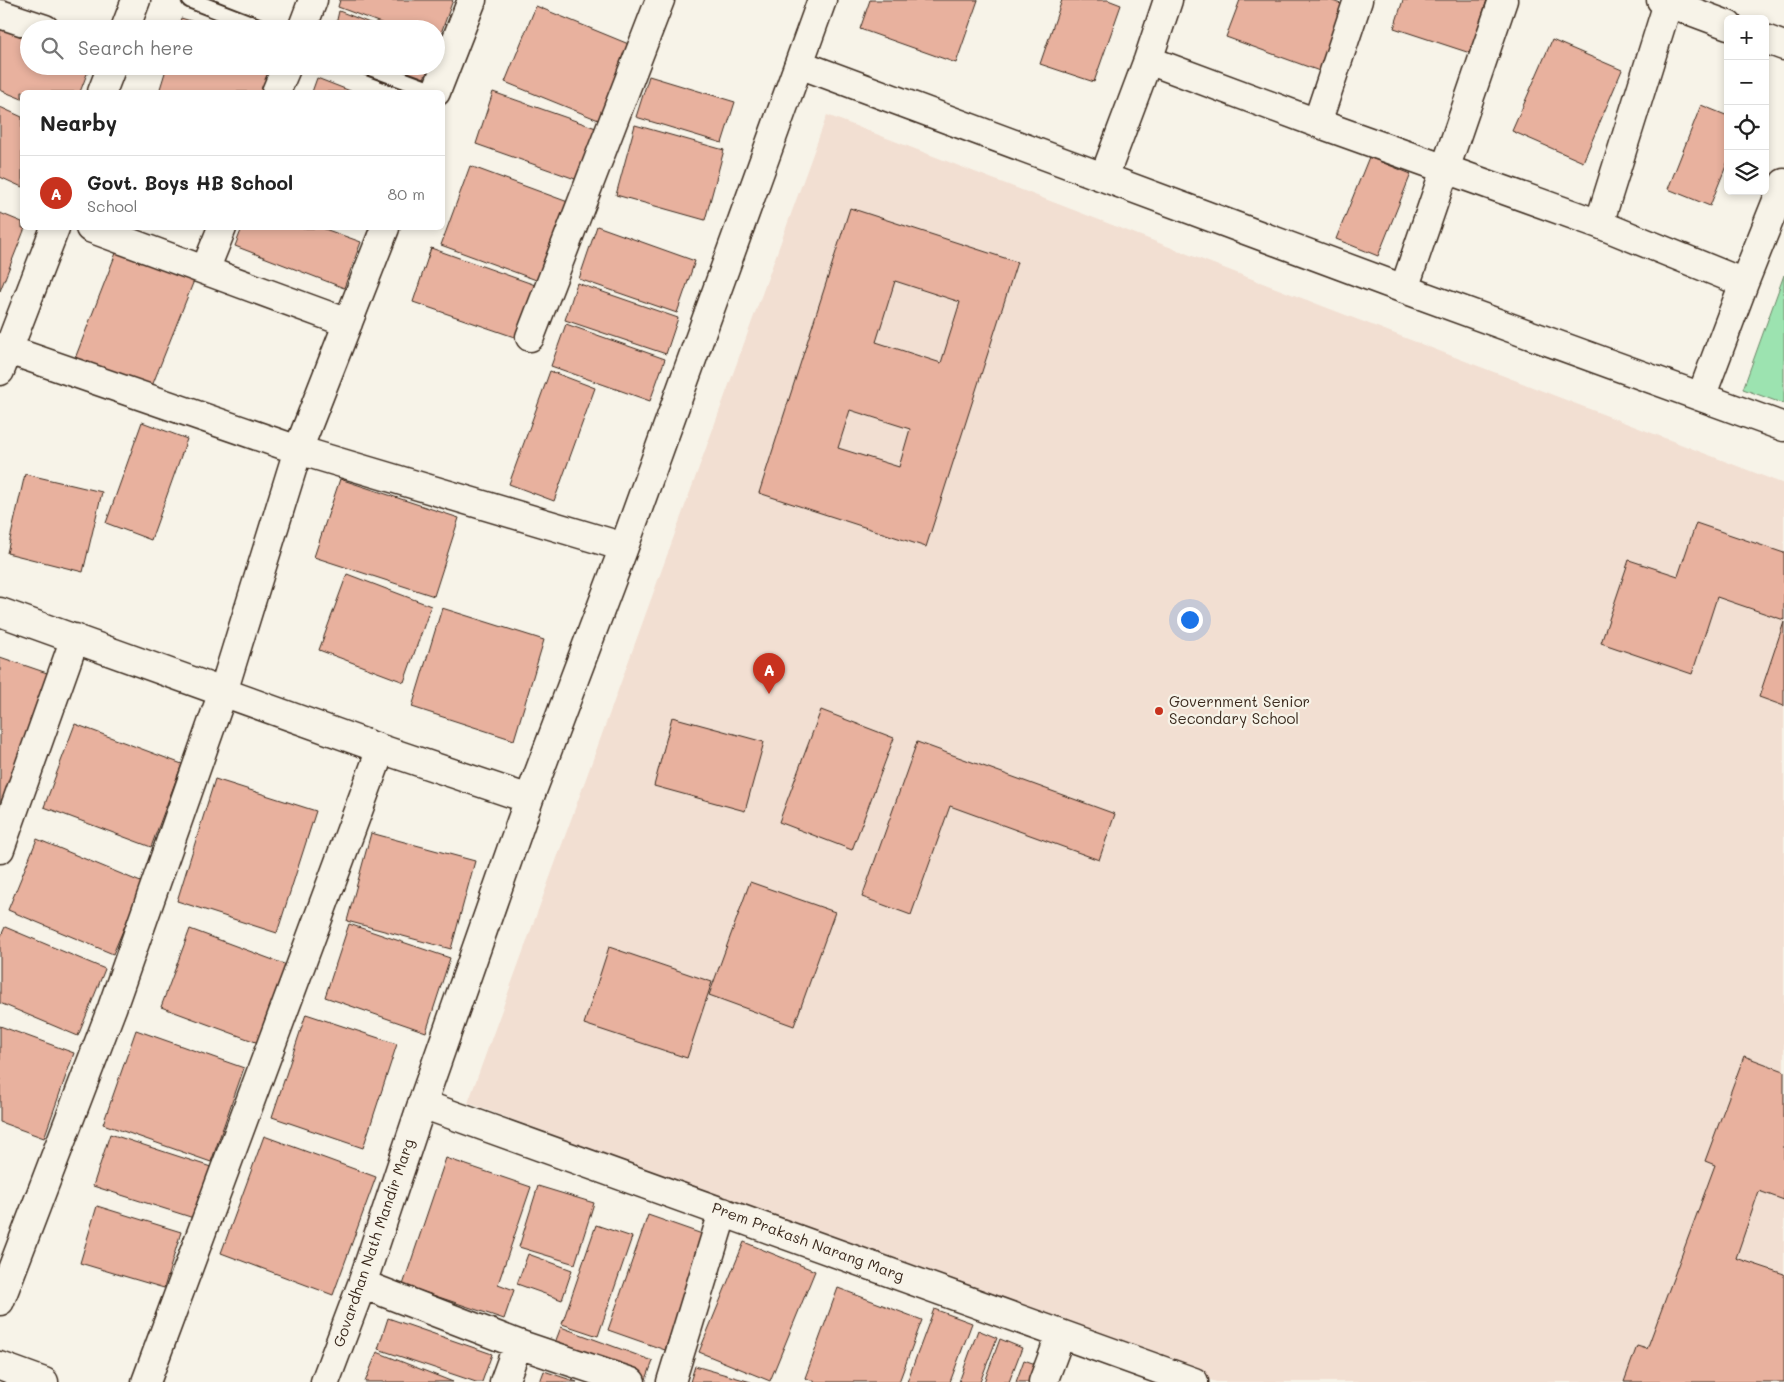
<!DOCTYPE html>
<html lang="en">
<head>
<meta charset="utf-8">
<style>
	body { margin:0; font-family:Mali,sans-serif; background:#f6f6f6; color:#222 }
	.controls { position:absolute; right:15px; top:15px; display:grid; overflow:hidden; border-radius:8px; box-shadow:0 2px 8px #0003 }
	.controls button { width:45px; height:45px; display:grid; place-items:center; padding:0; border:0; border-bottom:1px solid #e0e0e0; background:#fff; color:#222; font:25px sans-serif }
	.you { position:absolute; left:1189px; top:619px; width:18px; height:18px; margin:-12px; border:4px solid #fff; border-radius:50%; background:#1a73e8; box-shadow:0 0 0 8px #1a73e833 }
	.badge { display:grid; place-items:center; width:32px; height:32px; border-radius:50%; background:#c8321e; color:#fff; font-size:16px; font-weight:700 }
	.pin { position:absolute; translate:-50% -41px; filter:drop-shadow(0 1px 2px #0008) }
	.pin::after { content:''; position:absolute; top:26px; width:18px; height:15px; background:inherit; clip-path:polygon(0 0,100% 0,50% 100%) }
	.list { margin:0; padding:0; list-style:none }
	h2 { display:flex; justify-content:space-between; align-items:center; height:65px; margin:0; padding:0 20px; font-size:21px }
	h2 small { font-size:16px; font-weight:400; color:#767676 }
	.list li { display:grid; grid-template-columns:32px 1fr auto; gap:15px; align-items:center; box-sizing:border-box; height:75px; padding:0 20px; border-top:1px solid #e0e0e0 }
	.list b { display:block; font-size:19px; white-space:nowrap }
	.list p { margin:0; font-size:16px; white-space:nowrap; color:#767676 }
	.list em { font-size:16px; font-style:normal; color:#767676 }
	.icon { flex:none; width:28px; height:28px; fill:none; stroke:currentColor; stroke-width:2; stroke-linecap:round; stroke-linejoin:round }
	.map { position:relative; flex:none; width:1784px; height:1382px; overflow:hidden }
	.search { position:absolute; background:#fff; box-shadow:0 2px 8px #0003; left:20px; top:20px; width:425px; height:55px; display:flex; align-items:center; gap:12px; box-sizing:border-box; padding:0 18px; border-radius:28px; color:#767676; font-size:19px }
	.panel { position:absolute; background:#fff; box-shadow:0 2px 8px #0003; left:20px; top:90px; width:425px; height:140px; border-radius:8px }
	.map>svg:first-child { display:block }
	.built { fill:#f2dfd2 }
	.green { fill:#9ce3b0; stroke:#6c8667 }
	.building { fill:#e8b19e; stroke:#3b2a1e; fill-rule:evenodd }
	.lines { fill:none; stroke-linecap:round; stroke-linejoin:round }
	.service-casing { stroke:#3b2a1e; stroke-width:19 }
	.minor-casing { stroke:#3b2a1e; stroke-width:31 }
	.service { stroke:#f7f3e8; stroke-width:15 }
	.minor { stroke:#f7f3e8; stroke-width:28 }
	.poi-dot { fill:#c8321e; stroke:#f7f3e8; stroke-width:2 }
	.labels { text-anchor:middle; stroke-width:4.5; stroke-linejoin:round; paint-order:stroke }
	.poi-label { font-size:15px; fill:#3b2a1e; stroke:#f7f3e8; text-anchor:start }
	.street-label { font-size:15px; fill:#3b2a1e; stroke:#f7f3e8 }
</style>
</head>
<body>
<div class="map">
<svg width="1784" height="1382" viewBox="0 0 1784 1382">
	<rect width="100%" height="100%" fill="#f7f3e8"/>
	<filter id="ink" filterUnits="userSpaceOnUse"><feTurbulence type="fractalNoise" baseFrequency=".02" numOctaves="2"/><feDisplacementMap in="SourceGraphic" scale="10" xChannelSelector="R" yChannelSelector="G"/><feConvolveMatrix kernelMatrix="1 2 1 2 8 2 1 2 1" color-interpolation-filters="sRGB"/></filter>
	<g filter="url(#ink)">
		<!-- built -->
		<path class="built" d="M827 115 1784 484V1382H1216L468 1103Z"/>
		<!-- green -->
		<path class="green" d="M1784 275V404L1743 389Z"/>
		<!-- building -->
		<path class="building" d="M340 0H453L437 44 436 29H397L338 7Z
			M870 0H978L956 63 860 29Z
			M1062 0H1108L1121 5 1094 82 1040 64Z
			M1240 0H1330L1349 7 1325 73 1226 37Z
			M1403 0H1487L1470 53 1394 28Z
			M536 6 631 45 601 121 505 82Z
			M339 11 385 29H335Z
			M181 18 217 29H178Z
			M0 24 29 35V66H90L80 92H22V99L0 90Z
			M1552 40 1622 70 1583 162 1512 131Z
			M167 66H277L270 92H159Z
			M389 66H430L423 80Z
			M649 76 735 102 722 143 636 117Z
			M317 78 353 92H312Z
			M493 92 596 128 578 180 476 144Z
			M1701 105 1728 116V161L1710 206 1668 189Z
			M0 107 22 117V187L0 177Z
			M635 125 724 150 705 220 616 195Z
			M1369 157 1411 174 1378 256 1336 239Z
			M470 166 568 202 539 281 441 245Z
			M850 208 1017 262 926 547 759 493ZM895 281 960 302 941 363 876 342ZM850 410 910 429 899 467 838 448Z
			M0 213 22 222V228H25L0 291Z
			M597 226 695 261 677 313 579 279Z
			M242 228H322L361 242 344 288 235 246Z
			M118 248 195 278 150 391 74 361Z
			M431 248 538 286 520 339 413 302Z
			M577 283 678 318 666 354 565 320Z
			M566 324 665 359 650 401 551 366Z
			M550 371 595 388 554 501 509 484Z
			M142 422 187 439 151 540 106 523Z
			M25 474 102 492 83 572 7 553Z
			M340 479 459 518 434 596 314 557Z
			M1696 523 1784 553V620L1717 597 1692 674 1601 643 1629 560 1678 576Z
			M347 574 431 606 404 682 319 650Z
			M442 608 544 640 514 740 412 707Z
			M1784 622V706L1759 697Z
			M0 657 53 675 9 808 0 805Z
			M821 710 894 738 852 850 779 822Z
			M672 717 764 742 745 811 654 786Z
			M75 724 182 764 151 847 44 807Z
			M917 742 1115 814 1099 860 950 806 911 915 862 897Z
			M215 779 316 811 277 933 177 901Z
			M371 833 475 861 451 949 347 921Z
			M37 839 143 883 113 954 8 910Z
			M750 882 835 912 794 1026 709 995Z
			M349 924 450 958 426 1032 325 997Z
			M5 927 105 969 78 1036 0 1003V938Z
			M190 929 292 967 264 1045 161 1007Z
			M609 947 712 982 687 1058 584 1024Z
			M306 1014 397 1044 363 1148 272 1117Z
			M0 1026 74 1053 44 1138 0 1122Z
			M136 1030 244 1068 211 1162 103 1124Z
			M1744 1056 1784 1071V1200L1759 1191 1736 1258 1784 1274V1382H1624L1637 1346 1647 1349 1715 1165 1705 1161Z
			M110 1134 217 1169 200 1220 93 1186Z
			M264 1136 376 1177 333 1295 221 1253Z
			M446 1158 531 1187 498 1284 514 1290 504 1319 403 1285Z
			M538 1186 594 1203 575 1264 519 1247Z
			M97 1206 181 1232 164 1288 80 1263Z
			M648 1215 705 1235 665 1350 608 1330Z
			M596 1225 632 1237 598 1336 562 1324Z
			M744 1242 815 1271 770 1381 699 1352Z
			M528 1254 572 1270 562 1300 517 1284Z
			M838 1288 922 1320 899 1382H816L805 1378Z
			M934 1309 972 1323 950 1382H907Z
			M388 1318 492 1354 482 1382H476L378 1349Z
			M561 1327 653 1361 645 1382 553 1348Z
			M978 1330 997 1338 980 1382H959Z
			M1000 1339 1022 1348 1009 1382H984Z
			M377 1352 453 1382H365Z
			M1024 1360 1044 1367 1038 1382H1016Z
			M695 1366 751 1382H690Z
			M544 1371 577 1382H540Z"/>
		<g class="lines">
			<!-- service casing -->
			<g class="service-casing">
				<path id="service" d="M190 0 265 29
					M366 66 436 92"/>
			</g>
			<!-- minor casing -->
			<g class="minor-casing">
				<path id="minor" d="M1661 0 1728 25
					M0 14 45 29
					M125 29 136 0
					M302 29 313 0
					M1765 39 1784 46
					M1148 60 1317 123 1599 224 1744 283
					M799 64 1404 289 1784 427
					M102 92 112 66
					M276 92 287 66
					M436 92 472 0
					M1317 123 1358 0
					M1104 177 1148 60 1168 0
					M1599 224 1668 3
					M90 228 348 323
					M205 270 222 228
					M1404 289 1503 0
					M530 337 660 0
					M0 347 298 450 624 547 822 0
					M0 371 55 228
					M1701 397 1744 283 1784 183
					M0 612 381 749 529 799
					M0 849 75 638
					M422 1104 1194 1382
					M362 1284 518 1344 631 1382
					M0 1301 112 1008 223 692 298 450 385 228
					M0 1366 44 1382
					M146 1382 381 749
					M325 1382 362 1284 422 1104 529 799 624 547
					M504 1382 518 1344
					M671 1382 723 1212
					M1043 1382 1061 1334"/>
			</g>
			<!-- service -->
			<use href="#service" class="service"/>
			<!-- minor -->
			<use href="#minor" class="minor"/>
		</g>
	</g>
	<!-- markers -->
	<circle class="poi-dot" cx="1159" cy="711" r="5"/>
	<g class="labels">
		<!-- poi labels -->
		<g class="poi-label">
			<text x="1169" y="707">Government Senior<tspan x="1169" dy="17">Secondary School</tspan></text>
		</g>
		<!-- street labels -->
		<g class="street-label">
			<text transform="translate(808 1242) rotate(20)" y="5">Prem Prakash Narang Marg</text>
			<text transform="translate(374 1243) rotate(-71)" y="5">Govardhan Nath Mandir Marg</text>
		</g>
	</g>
</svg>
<div class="controls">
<button>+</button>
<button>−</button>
<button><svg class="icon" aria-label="locate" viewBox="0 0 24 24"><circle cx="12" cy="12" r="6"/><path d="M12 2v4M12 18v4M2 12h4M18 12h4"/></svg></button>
<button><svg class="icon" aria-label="layers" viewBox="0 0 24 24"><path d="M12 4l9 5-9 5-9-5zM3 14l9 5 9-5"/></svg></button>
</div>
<div class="you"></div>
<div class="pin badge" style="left:769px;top:694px">A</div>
<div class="search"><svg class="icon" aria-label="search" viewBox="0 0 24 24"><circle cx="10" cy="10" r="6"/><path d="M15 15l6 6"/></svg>Search here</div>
<section class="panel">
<h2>Nearby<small></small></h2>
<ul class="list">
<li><span class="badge">A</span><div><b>Govt. Boys HB School</b><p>School</p></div><em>80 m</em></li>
</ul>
</section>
</div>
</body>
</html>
